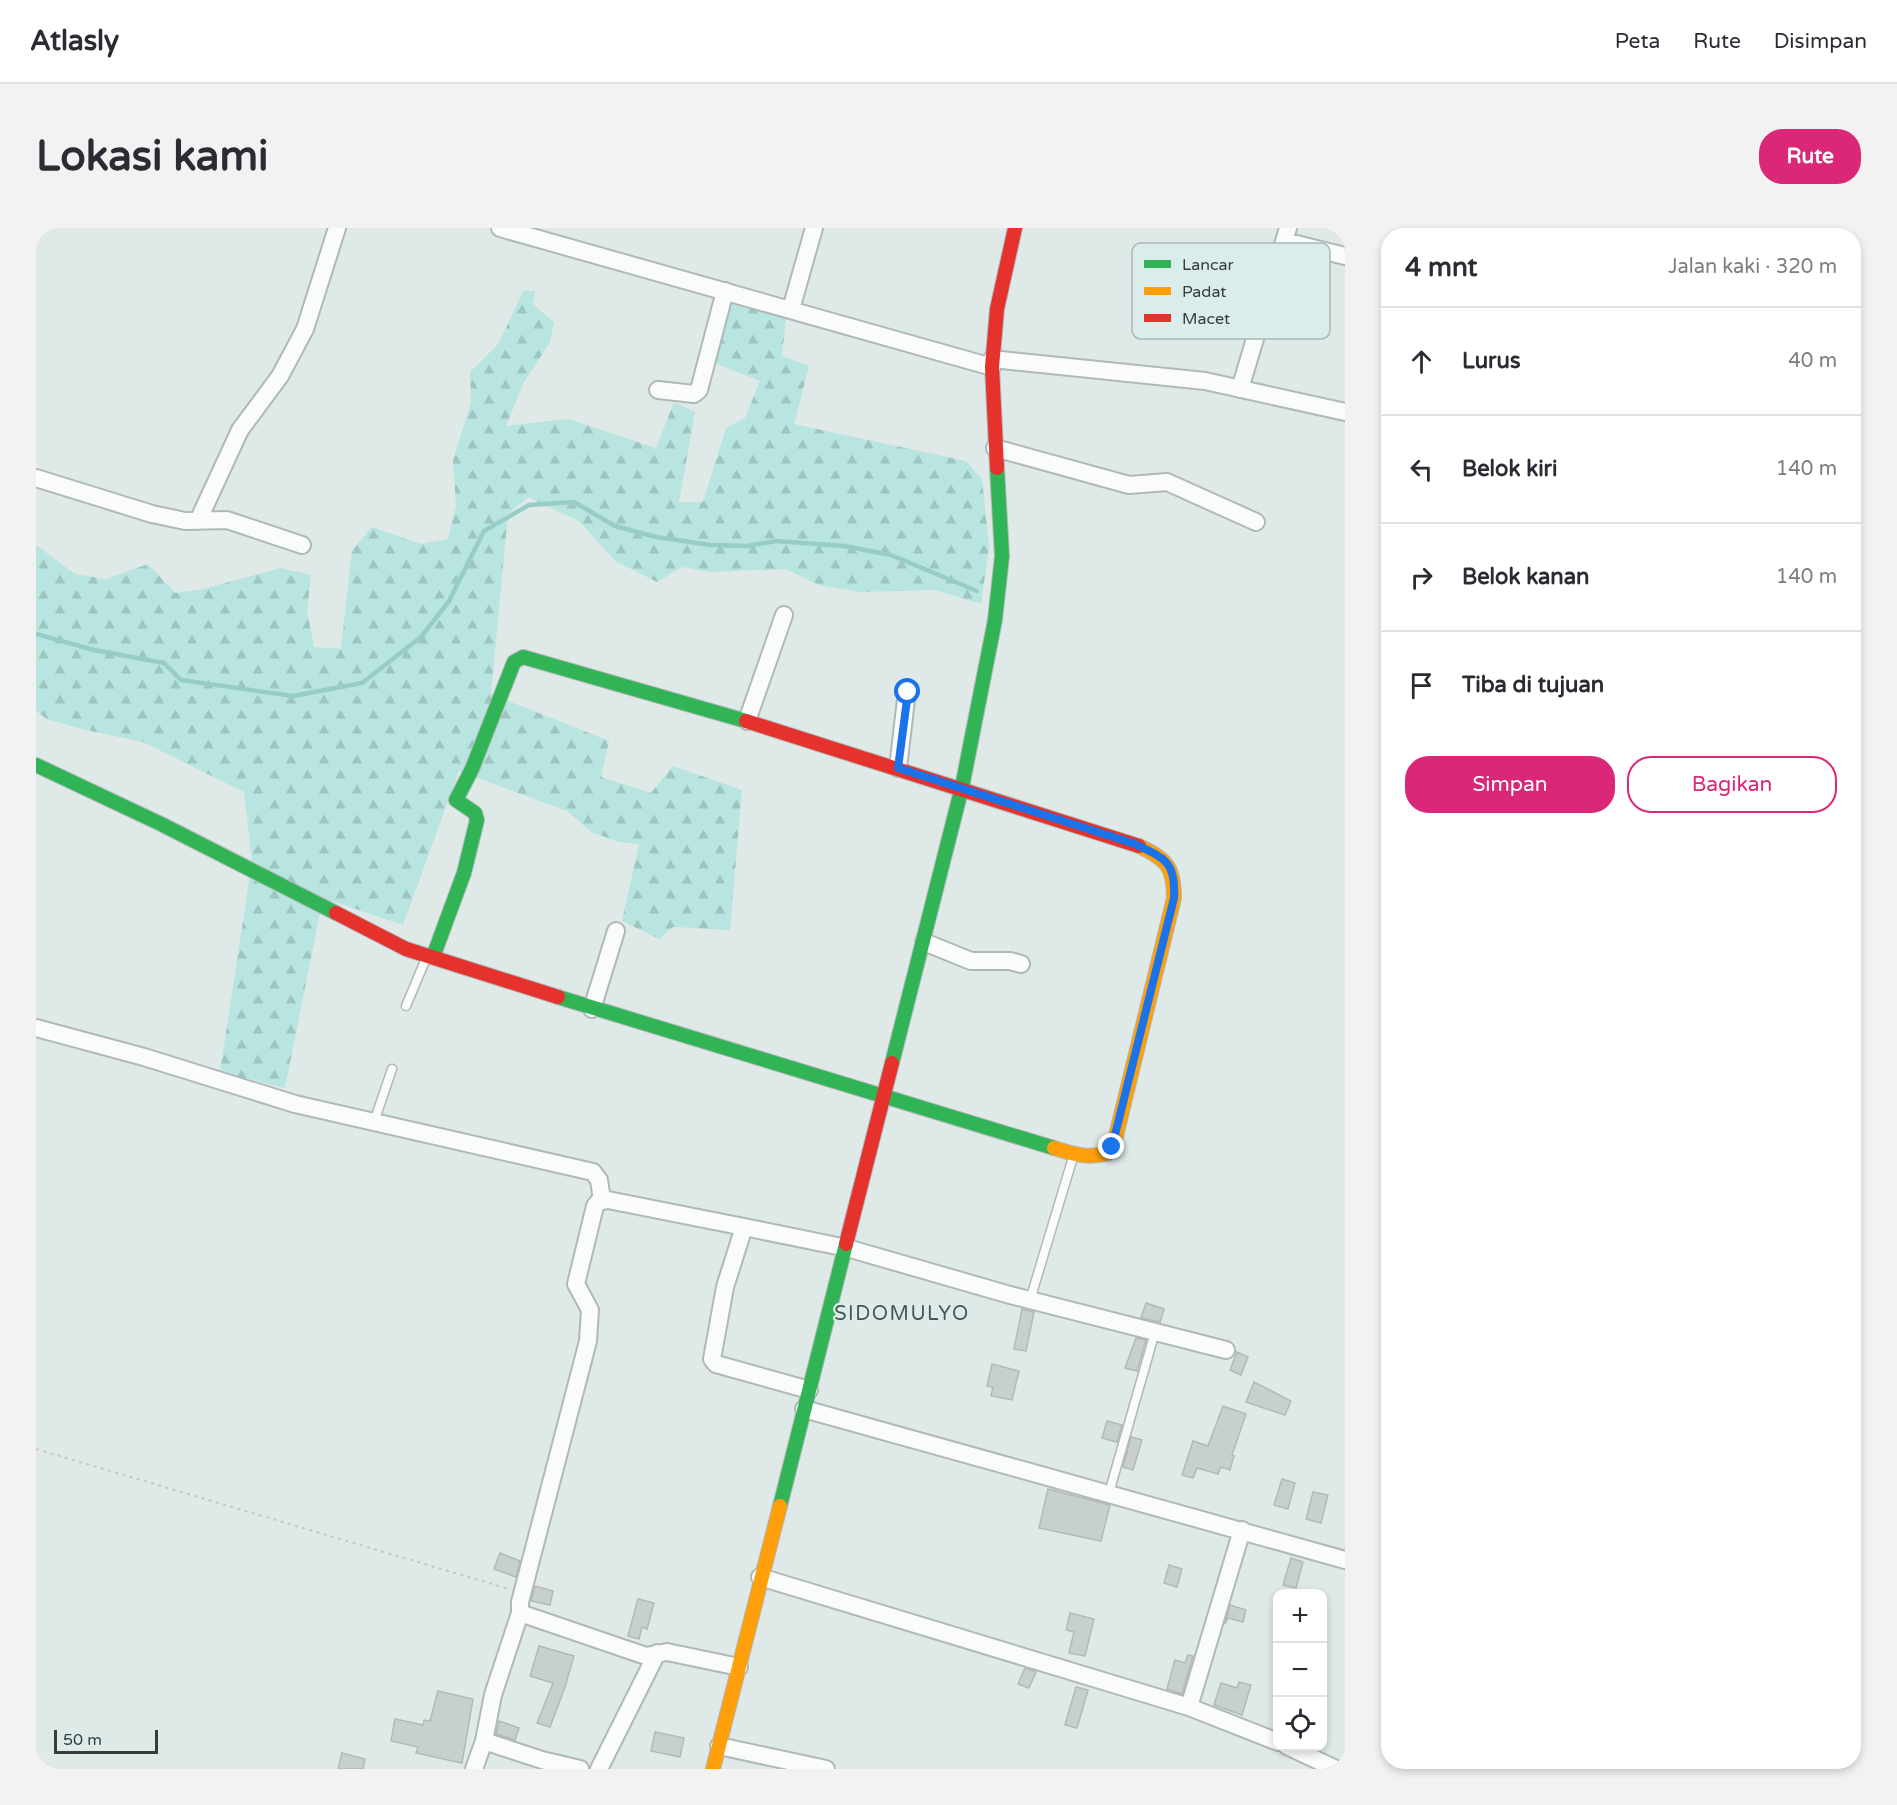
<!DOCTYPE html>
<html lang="id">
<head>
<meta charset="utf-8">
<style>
	body { margin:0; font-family:"Varela Round",sans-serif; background:#f2f2f3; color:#2b2b33 }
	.controls { position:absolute; right:18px; bottom:18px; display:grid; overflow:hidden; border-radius:12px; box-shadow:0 3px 9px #0003 }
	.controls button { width:54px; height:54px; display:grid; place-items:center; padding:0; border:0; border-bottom:2px solid #e1e1e2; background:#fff; color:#2b2b33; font:30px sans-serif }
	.scale { position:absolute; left:18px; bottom:15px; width:104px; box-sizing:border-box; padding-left:6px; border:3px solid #363d3c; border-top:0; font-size:16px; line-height:21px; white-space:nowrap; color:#363d3c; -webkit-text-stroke:4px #dbedea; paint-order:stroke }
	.stop { position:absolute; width:18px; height:18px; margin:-14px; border:4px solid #1a73e8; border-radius:50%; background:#fff }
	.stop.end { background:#1a73e8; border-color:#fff; box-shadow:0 2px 6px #0008 }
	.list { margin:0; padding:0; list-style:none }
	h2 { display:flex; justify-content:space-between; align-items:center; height:78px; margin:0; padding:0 24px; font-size:26px }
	h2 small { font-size:20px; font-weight:400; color:#7c7c81 }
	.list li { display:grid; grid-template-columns:39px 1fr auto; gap:18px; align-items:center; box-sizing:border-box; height:108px; padding:0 24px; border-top:2px solid #e1e1e2 }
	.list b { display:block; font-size:22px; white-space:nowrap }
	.list em { font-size:20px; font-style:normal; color:#7c7c81 }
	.actions { display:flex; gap:12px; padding:18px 24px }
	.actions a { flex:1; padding:14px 0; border:2px solid #db2777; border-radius:24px; text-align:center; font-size:21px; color:#db2777 }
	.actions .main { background:#db2777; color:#fff }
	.icon { flex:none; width:33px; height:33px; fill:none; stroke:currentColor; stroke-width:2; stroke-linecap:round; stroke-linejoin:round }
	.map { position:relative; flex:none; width:1309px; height:1541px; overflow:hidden; border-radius:24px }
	header { display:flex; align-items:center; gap:36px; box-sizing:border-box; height:84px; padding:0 30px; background:#fff; border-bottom:2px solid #e1e1e2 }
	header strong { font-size:28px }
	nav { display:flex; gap:33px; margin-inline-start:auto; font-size:21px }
	.intro { display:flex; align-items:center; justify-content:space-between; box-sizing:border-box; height:144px; padding:0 36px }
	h1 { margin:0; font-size:42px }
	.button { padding:15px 27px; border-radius:24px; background:#db2777; color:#fff; font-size:21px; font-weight:700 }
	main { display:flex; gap:36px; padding:0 36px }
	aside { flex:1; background:#fff; border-radius:24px; box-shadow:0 3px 9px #0003 }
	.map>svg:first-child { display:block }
	.forest { fill:url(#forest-firs) }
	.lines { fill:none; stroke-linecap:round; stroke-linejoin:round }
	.stream { stroke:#98cdc7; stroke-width:4.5 }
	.building { fill:#c8d0cf; stroke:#b2bab8; stroke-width:1.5 }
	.lane-casing { stroke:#b1b9b8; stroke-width:11 }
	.street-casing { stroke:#b1b9b8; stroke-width:20 }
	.fast-casing { stroke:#b1b9b8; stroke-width:16 }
	.slow-casing { stroke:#b1b9b8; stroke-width:16 }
	.jam-casing { stroke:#b1b9b8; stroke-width:16 }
	.path { stroke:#c4c7c7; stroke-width:2; stroke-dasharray:3 4.5; stroke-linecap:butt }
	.lane { stroke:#fafcfb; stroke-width:8 }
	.street { stroke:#fafcfb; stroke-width:16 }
	.fast { stroke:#30b455; stroke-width:14 }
	.slow { stroke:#ff9f0a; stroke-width:14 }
	.jam { stroke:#e5322d; stroke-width:14 }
	.route { stroke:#1a73e8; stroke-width:8 }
	.labels { text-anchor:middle; stroke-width:4.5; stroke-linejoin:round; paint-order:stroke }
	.quarter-label { font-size:20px; letter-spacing:1.5px; fill:#465553; stroke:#dbedea }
	.key { fill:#dbedea; stroke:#aab8b6; stroke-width:1.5 }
	.key-label { font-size:16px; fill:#363d3c }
</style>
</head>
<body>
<header>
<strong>Atlasly</strong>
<nav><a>Peta</a><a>Rute</a><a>Disimpan</a></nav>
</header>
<div class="intro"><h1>Lokasi kami</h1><a class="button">Rute</a></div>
<main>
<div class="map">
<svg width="1309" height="1541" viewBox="0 0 1309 1541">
	<defs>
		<pattern id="forest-firs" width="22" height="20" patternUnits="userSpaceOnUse" patternTransform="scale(1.5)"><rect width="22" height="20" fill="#b8e5df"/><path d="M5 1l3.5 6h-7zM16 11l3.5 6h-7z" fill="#9fc5c0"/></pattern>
	</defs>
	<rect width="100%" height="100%" fill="#dfe9e7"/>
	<!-- forest -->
	<path class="forest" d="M487 63H499L497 76 518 94 514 114 488 154 470 198 532 191 620 220 638 174 659 184 643 274H667L690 200 709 190 724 153 676 134 696 72 751 82 746 128 773 138 758 196 930 233 946 251 953 319 945 376 899 362 823 364 783 357 750 341 674 344 646 339 621 354 579 333 543 293 492 269 472 286 455 466 573 513 565 549 615 565 637 538 706 562 694 702 637 699 623 711 586 693 603 616 583 614 555 604 531 583 423 543 367 697 287 670 249 860 184 844 216 634 208 564 107 514 50 502 11 491 0 483V317L39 346 70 351 112 336 139 365 167 361 245 340 275 347 271 383 278 419 305 421 316 322 336 299 385 316 412 311 420 278 417 232 435 175 434 144 463 115Z"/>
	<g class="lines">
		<!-- stream -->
		<path class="stream" d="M0 406 58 422 128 435 145 452 257 468 326 455 385 409 413 373 448 303 493 277 538 274 579 298 620 309 675 317 711 318 740 313 808 318 855 327 941 363"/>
	</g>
	<!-- building -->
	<path class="building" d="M1110 1075 1128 1081 1124 1094 1105 1090Z
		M986 1081 998 1084 990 1123 978 1121Z
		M1100 1110 1110 1112 1101 1143 1089 1140Z
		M1201 1124 1212 1129 1205 1147 1194 1142Z
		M956 1136 983 1143 976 1172 955 1168 957 1159 951 1158Z
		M1218 1154 1255 1173 1249 1187 1210 1174Z
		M1187 1178 1210 1186 1196 1227 1198 1228 1194 1242 1185 1239 1182 1246 1161 1240 1157 1250 1146 1247 1157 1213 1172 1218Z
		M1071 1193 1086 1197 1081 1214 1066 1210Z
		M1095 1209 1106 1212 1097 1242 1087 1239Z
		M1246 1251 1259 1255 1252 1281 1238 1277Z
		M1012 1261 1074 1277 1065 1313 1003 1300Z
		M1277 1264 1292 1267 1285 1295 1270 1291Z
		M464 1325 484 1333 480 1349 458 1341Z
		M1255 1330 1267 1334 1260 1360 1247 1357Z
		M1133 1337 1146 1341 1141 1359 1128 1355Z
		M499 1358 517 1363 514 1377 495 1373Z
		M602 1371 618 1375 611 1401 606 1399 603 1411 592 1408Z
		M1194 1377 1210 1382 1207 1394 1192 1390 1189 1396Z
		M1034 1385 1058 1391 1049 1428 1033 1425 1038 1404 1030 1402Z
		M503 1418 538 1428 529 1459 514 1499 501 1495 517 1455 494 1448Z
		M1152 1427 1157 1428 1146 1466 1131 1461 1139 1432 1149 1435Z
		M989 1440 1000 1444 993 1460 982 1456Z
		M1203 1454 1215 1457 1206 1487 1178 1477 1185 1455 1201 1460Z
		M1040 1459 1052 1462 1041 1500 1029 1497Z
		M402 1463 437 1471 426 1535 380 1525 382 1519 355 1513 359 1491 387 1497 388 1492 394 1493Z
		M463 1493 483 1500 479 1512 460 1506Z
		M619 1504 648 1510 644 1529 615 1523Z
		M306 1525 329 1531 327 1541H302Z"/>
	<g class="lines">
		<!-- lane casing -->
		<g class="lane-casing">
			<path id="lane" d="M370 778 391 728
				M338 894 356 841
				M994 1072 1038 926
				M1073 1265 1119 1104"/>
		</g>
		<!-- street casing -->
		<g class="street-casing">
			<path id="street" d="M464 0 956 139
				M1248 13 1309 28
				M755 81 778 0
				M956 131 1169 153 1309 184
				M1204 161 1252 0
				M622 162 658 166 663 162 689 63
				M959 220 1093 257 1131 254 1220 294
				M0 250 116 286 149 293 191 292 266 317
				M162 293 204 202 244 148 269 101 301 0
				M711 493 748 387
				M862 540 871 463
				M888 714 935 733H974L985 736
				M556 781 580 703
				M0 800 108 829 259 876 557 944 563 952 566 972
				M773 1162 680 1136 676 1131 689 1059 708 999 811 1020 974 1067 1190 1122
				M768 1181 1309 1332
				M724 1349 1153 1479 1242 1514
				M484 1385 610 1428 631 1424 703 1439
				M1153 1479 1206 1302
				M448 1513 506 1532 544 1541
				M683 1518 790 1541
				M1251 1518 1300 1541
				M438 1541 448 1513 457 1467 484 1385V1374L552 1113 554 1082 540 1056 559 978 562 974 572 972 708 999
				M563 1541 621 1425"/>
		</g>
		<!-- fast casing -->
		<g class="fast-casing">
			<path id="fast" d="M0 537 125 596 300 685
				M397 729 428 645 441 592 439 585 420 572 436 541 478 434 487 429 710 493
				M522 769 1018 920
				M856 835 926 559 959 392 966 328 961 240
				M744 1278 810 1016"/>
		</g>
		<!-- slow casing -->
		<g class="slow-casing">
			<path id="slow" d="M1018 920C1037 926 1052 931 1072 925L1079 912 1138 670C1138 638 1130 631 1103 618
				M677 1541 744 1278"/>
		</g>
		<!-- jam casing -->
		<g class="jam-casing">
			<path id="jam" d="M961 240 956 139 961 81 979 0
				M710 493 1103 618
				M300 685 370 721 522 769
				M810 1016 856 835"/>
		</g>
		<!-- path -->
		<path class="path" d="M0 1221 473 1361"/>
		<!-- lane -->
		<use href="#lane" class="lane"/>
		<!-- street -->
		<use href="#street" class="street"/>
		<!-- fast -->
		<use href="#fast" class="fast"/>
		<!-- slow -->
		<use href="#slow" class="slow"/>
		<!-- jam -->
		<use href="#jam" class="jam"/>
	</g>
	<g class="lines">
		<!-- route -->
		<path class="route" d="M872 464 862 540 1099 616C1129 631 1140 633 1138 670L1076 919"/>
	</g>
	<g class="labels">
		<!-- quarter labels -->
		<g class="quarter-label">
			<text x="866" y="1092">SIDOMULYO</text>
		</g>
	</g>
	<!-- legend -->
	<rect x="1096" y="15" width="198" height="96" rx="9" class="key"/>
	<rect x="1108" y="32" width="27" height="8" fill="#30b455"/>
	<rect x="1108" y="59" width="27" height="8" fill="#ff9f0a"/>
	<rect x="1108" y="86" width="27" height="8" fill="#e5322d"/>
	<g class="key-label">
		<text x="1146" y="42">Lancar</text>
		<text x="1146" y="69">Padat</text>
		<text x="1146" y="96">Macet</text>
	</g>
</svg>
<div class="controls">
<button>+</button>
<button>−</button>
<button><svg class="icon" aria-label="locate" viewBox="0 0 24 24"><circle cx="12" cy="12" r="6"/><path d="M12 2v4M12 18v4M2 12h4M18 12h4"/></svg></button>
</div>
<div class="scale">50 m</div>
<div class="stop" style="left:872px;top:464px"></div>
<div class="stop end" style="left:1076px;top:919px"></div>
</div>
<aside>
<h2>4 mnt<small>Jalan kaki · 320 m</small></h2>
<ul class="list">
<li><svg class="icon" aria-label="ahead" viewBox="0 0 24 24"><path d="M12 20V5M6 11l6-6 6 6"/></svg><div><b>Lurus</b></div><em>40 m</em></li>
<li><svg class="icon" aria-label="left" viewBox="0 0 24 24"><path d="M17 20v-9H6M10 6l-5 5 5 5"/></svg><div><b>Belok kiri</b></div><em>140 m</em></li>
<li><svg class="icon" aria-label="right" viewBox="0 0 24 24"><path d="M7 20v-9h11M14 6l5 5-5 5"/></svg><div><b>Belok kanan</b></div><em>140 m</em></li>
<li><svg class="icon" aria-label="arrive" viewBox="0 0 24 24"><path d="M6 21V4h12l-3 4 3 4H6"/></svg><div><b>Tiba di tujuan</b></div></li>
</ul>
<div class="actions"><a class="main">Simpan</a><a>Bagikan</a></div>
</aside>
</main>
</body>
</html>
